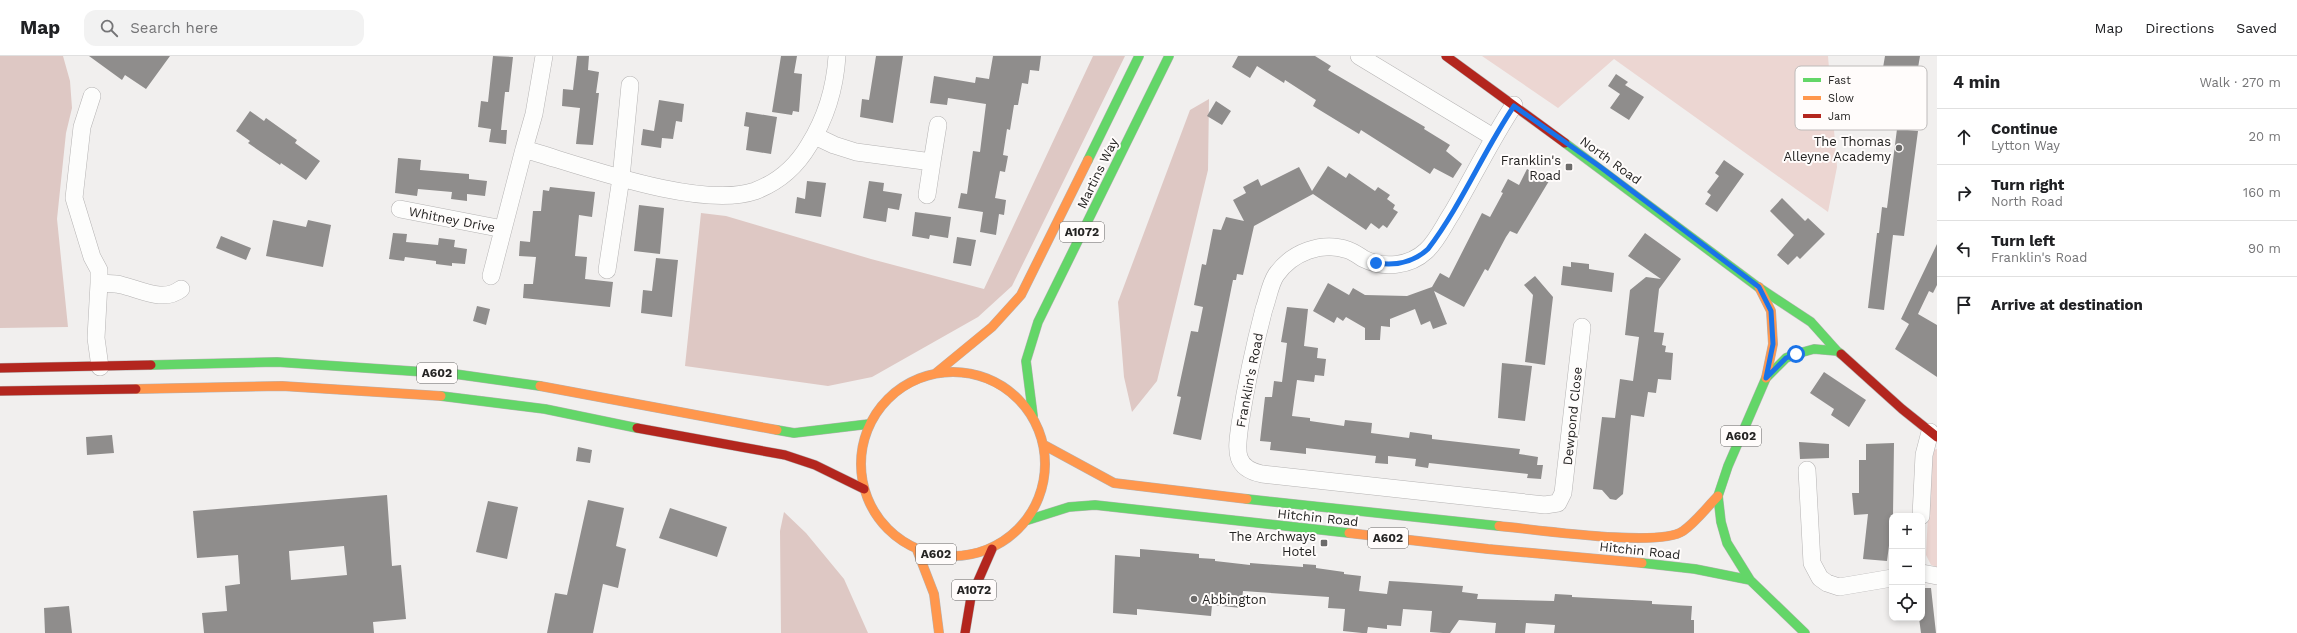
<!DOCTYPE html>
<html lang="en">
<head>
<meta charset="utf-8">
<style>
	body { margin:0; font-family:"Work Sans",sans-serif; background:#f2f2f2; color:#202124 }
	.controls { position:absolute; right:12px; bottom:12px; display:grid; overflow:hidden; border-radius:8px; box-shadow:0 2px 6px #0003 }
	.controls button { width:36px; height:36px; display:grid; place-items:center; padding:0; border:0; border-bottom:1px solid #e0e0e0; background:#fff; color:#202124; font:20px sans-serif }
	.stop { position:absolute; width:12px; height:12px; margin:-9px; border:3px solid #1a73e8; border-radius:50%; background:#fff }
	.stop.end { background:#1a73e8; border-color:#fff; box-shadow:0 1px 4px #0008 }
	.list { margin:0; padding:0; list-style:none }
	h2 { display:flex; justify-content:space-between; align-items:center; height:52px; margin:0; padding:0 16px; font-size:17px }
	h2 small { font-size:13px; font-weight:400; color:#757577 }
	.list li { display:grid; grid-template-columns:26px 1fr auto; gap:12px; align-items:center; box-sizing:border-box; height:56px; padding:0 16px; border-top:1px solid #e0e0e0 }
	.list b { display:block; font-size:15px; white-space:nowrap }
	.list p { margin:0; font-size:13px; white-space:nowrap; color:#757577 }
	.list em { font-size:13px; font-style:normal; color:#757577 }
	.icon { flex:none; width:22px; height:22px; fill:none; stroke:currentColor; stroke-width:2; stroke-linecap:round; stroke-linejoin:round }
	.map { position:relative; flex:none; width:1937px; height:577px; overflow:hidden }
	header { display:flex; align-items:center; gap:24px; box-sizing:border-box; height:56px; padding:0 20px; background:#fff; border-bottom:1px solid #e0e0e0 }
	header strong { font-size:19px }
	nav { display:flex; gap:22px; margin-inline-start:auto; font-size:14px }
	.search { width:280px; height:36px; background:#f2f2f2; display:flex; align-items:center; gap:10px; box-sizing:border-box; padding:0 14px; border-radius:12px; color:#757577; font-size:15px }
	main { display:flex }
	aside { flex:1; background:#fff }
	.map>svg:first-child { display:block }
	.green { fill:#ecd6d2 }
	.forest { fill:#dec8c4 }
	.building { fill:#8f8d8c; fill-rule:evenodd }
	.lines { fill:none; stroke-linecap:round; stroke-linejoin:round }
	.street-casing { stroke:#b5b3b3; stroke-width:18 }
	.fast-casing { stroke:#b5b3b3; stroke-width:10 }
	.slow-casing { stroke:#b5b3b3; stroke-width:10 }
	.jam-casing { stroke:#b5b3b3; stroke-width:10 }
	.street { stroke:#fdfdfc; stroke-width:17 }
	.fast { stroke:#63d668; stroke-width:9 }
	.slow { stroke:#ff974d; stroke-width:9 }
	.jam { stroke:#b3261e; stroke-width:9 }
	.route { stroke:#1a73e8; stroke-width:5 }
	.poi-dot { fill:#6c6b6a; stroke:#fffcfb; stroke-width:1.5 }
	.labels { text-anchor:middle; stroke-width:4; stroke-linejoin:round; paint-order:stroke }
	.shield { fill:#fffcfb; stroke:#666564; stroke-width:1 }
	.shield-label { font-size:12px; font-weight:bold; fill:#252423 }
	.poi-label { font-size:13px; fill:#252423; stroke:#fffcfb; text-anchor:end }
	.street-label { font-size:13px; fill:#252423; stroke:#fffcfb }
	.key { fill:#fffcfb; stroke:#bebbba; stroke-width:1 }
	.key-label { font-size:11px; fill:#252423 }
</style>
</head>
<body>
<header>
<strong>Map</strong>
<div class="search"><svg class="icon" aria-label="search" viewBox="0 0 24 24"><circle cx="10" cy="10" r="6"/><path d="M15 15l6 6"/></svg>Search here</div>
<nav><a>Map</a><a>Directions</a><a>Saved</a></nav>
</header>
<main>
<div class="map">
<svg width="1937" height="577" viewBox="0 0 1937 577">
	<rect width="100%" height="100%" fill="#f1efee"/>
	<!-- green -->
	<path class="green" d="M1482 0H1828L1837 111 1828 156 1614 3 1558 52Z
		M1937 393V511L1931 509 1926 499 1931 398 1933 394Z"/>
	<!-- forest -->
	<path class="forest" d="M0 0H63L70 25 72 52 66 77 57 163 68 271 0 272Z
		M1093 0H1125L1012 230 978 261 872 321 828 330 685 310 701 157 726 160 871 203 984 233Z
		M1209 43 1208 114 1157 325 1132 356 1124 321 1118 246 1190 54Z
		M784 456 806 477 844 523 868 577H781L780 475Z"/>
	<!-- building -->
	<path class="building" d="M89 0H170L146 33 125 19 122 24Z
		M493 0 513 1 509 36H505L501 74H507L506 88 489 86 491 73 478 71 481 45 488 46Z
		M577 0H589L588 14 599 16 596 37H599L593 89 576 88 580 52 562 50 563 33 573 34Z
		M781 0H797L794 17 802 18 799 56 793 55 792 59 772 56Z
		M876 0H903L893 67 860 61 862 43 869 44Z
		M993 0H1041L1039 15 1030 14 1028 28 1022 27 1018 49H1014L1010 74 1007 73 1003 99 1008 100 1005 116 1000 115 995 142 1006 144 1004 159 999 158 996 179 980 176 983 156 958 152 961 137 967 138 973 95 980 96 986 48 948 42 947 49 930 47 934 20 975 27 976 21 989 23Z
		M1238 0H1315L1331 10 1328 14 1425 71 1424 73 1450 89 1446 95 1462 108 1453 122 1434 112 1430 118 1361 74 1359 78 1313 50 1316 44 1285 24 1284 27 1257 10 1250 22 1232 11Z
		M1885 0H1920L1911 53 1890 50 1893 37 1879 35Z
		M1616 18 1628 26 1625 29 1644 41 1629 64 1610 52 1620 38 1608 30Z
		M659 44 684 48 682 66 676 65 673 83 662 82 661 92 641 89 643 73 654 75Z
		M1216 45 1231 55 1222 69 1207 60Z
		M250 55 264 65 266 62 297 84 295 87 320 105 306 124 281 107 280 109 248 87 250 85 236 75Z
		M746 56 777 61 771 98 746 94 749 71 744 70Z
		M1897 73 1918 75 1904 180 1893 179 1884 254 1868 252 1877 177H1879L1882 151 1887 152Z
		M398 102 421 104 420 114 469 118V123L487 125 485 140 467 138V145L451 143 452 136 418 133 417 140 395 137Z
		M1724 104 1744 118 1717 156 1705 148 1711 139 1707 136 1719 120 1715 117Z
		M1328 110 1346 122 1349 117 1375 135 1378 131 1390 139 1387 143 1395 149 1393 153 1398 156 1387 172 1383 169 1379 173 1371 167 1366 174 1313 138 1254 170 1243 219 1237 218 1236 224H1233L1201 384 1173 378 1181 341 1177 340 1191 275 1198 276 1203 251 1194 249 1202 208 1206 209 1213 173 1221 174 1226 161 1244 165 1233 144 1246 137 1243 131 1258 123 1261 130 1299 111 1312 135Z
		M1527 113 1549 125 1517 178 1510 175 1506 181 1488 215 1485 213 1464 251 1434 235 1447 268 1433 273 1430 265 1421 269 1415 253 1390 263V271L1381 270 1380 284H1365V272L1346 261 1343 265 1337 261 1334 267 1313 255 1328 227 1349 239 1353 232 1365 239 1407 240 1432 231 1440 217 1449 222 1482 157 1490 161 1503 137 1501 136 1508 123 1519 129Z
		M807 125 826 127 821 161 795 157 797 141 805 143Z
		M869 125 884 127 883 135 902 138 899 154 888 152 886 166 863 162Z
		M550 131 595 136 592 161 579 159 575 200 587 201 585 223 613 226 610 251 523 242 524 228H533L536 201 519 200 520 185 530 186 533 155H541L543 134 549 135Z
		M1782 142 1805 165 1808 162 1825 178 1800 203 1797 200 1788 209 1777 199 1794 179 1770 155Z
		M639 149 664 152 660 198 634 195Z
		M915 156 951 161 948 182 930 179 929 183 912 180Z
		M273 164 306 171 308 164 331 169 323 211 266 200Z
		M393 177 407 178 406 186 438 189 439 182 455 184 454 191 467 193 465 208 452 207V210L436 208V205L405 201 404 205 389 203Z
		M1645 177 1681 203 1659 233 1654 276 1664 277 1662 289 1666 290 1665 296 1673 297 1671 324 1658 323 1656 337 1648 336 1644 361 1631 359 1623 438 1616 444 1610 443 1602 434 1593 433 1602 361 1615 362 1620 323 1633 325 1639 281 1625 279 1630 234 1646 221 1661 223 1628 200Z
		M221 180 251 192 246 204 216 192Z
		M957 181 976 184 971 210 953 207Z
		M1937 188V229L1933 237 1929 235 1918 258 1937 269V321L1895 293 1909 268 1901 263Z
		M656 202 678 204 672 261 641 257 643 234 652 235Z
		M1571 206 1589 208V213L1614 217 1612 236 1561 229 1563 210 1571 211Z
		M1535 220 1553 241 1545 309 1525 306 1533 239 1524 229Z
		M477 250 490 253 486 269 473 265Z
		M1287 251 1308 253 1304 290 1318 292 1317 302 1326 303 1324 320 1315 319 1314 326 1297 324 1292 360 1310 362V365L1344 370 1345 364 1372 367 1371 377 1409 382 1410 376 1432 379V383L1520 393 1519 398 1538 401 1537 409H1543L1541 423 1527 422 1528 418 1429 407 1428 412 1415 410 1416 403 1388 400V408L1375 407 1376 400 1306 392V398L1270 394 1271 386 1260 385 1265 341H1272L1274 325 1282 326 1287 287 1281 286Z
		M1502 307 1532 310 1525 365 1498 362Z
		M1824 316 1866 344 1849 371 1831 359 1834 353 1810 337Z
		M112 379 114 397 87 399 86 381Z
		M1799 386 1829 388V402L1800 403Z
		M1894 387 1893 459 1887 505 1863 503 1868 458 1854 459 1852 437H1859V404H1866V388Z
		M578 391 592 394 590 407 576 405Z
		M387 439 392 510 401 509 406 563 373 566 374 577H204L202 557 227 555 225 530 240 528 238 499 197 502 193 455ZM344 490 347 519 291 524 289 495Z
		M588 444 624 452 616 490 626 493 618 532 603 528 593 577H547L555 537 567 539Z
		M488 445 518 451 507 503 476 496Z
		M670 452 727 471 717 501 659 482Z
		M1140 493 1199 498V502L1215 503V505L1250 509V507L1303 511V508L1316 509V512L1344 516V518L1361 520 1359 535 1387 538 1389 525 1406 526 1463 530 1462 536 1478 538 1477 543 1554 545 1555 538 1572 539V541L1652 545V548L1692 550 1691 564H1694V577H1554L1555 569 1526 567 1525 577H1495L1496 567 1459 564 1450 577H1443L1430 576 1432 555 1403 553 1401 570 1387 569V573L1368 571 1367 577H1362L1343 575 1345 553 1328 552 1329 541 1243 535 1241 552 1212 549 1211 560 1137 553V559L1113 557 1115 499 1140 501Z
		M1922 532H1931L1936 577H1921L1919 562H1922Z
		M69 550 72 577H45L44 552Z"/>
	<g class="lines">
		<!-- street casing -->
		<g class="street-casing">
			<path id="street" d="M544 0 534 58 524 93C580 109 700 154 755 135 779 126 796 111 809 89 826 62 835 32 837 0
				M1359 0 1493 81
				M92 40 82 71 74 142 92 201 99 214V227
				M1514 49C1491 84 1473 121 1452 157 1444 169 1437 185 1426 195 1410 210 1384 213 1364 203 1359 200 1354 196 1348 194 1322 185 1292 196 1276 219 1270 228 1268 242 1264 253 1254 291 1246 329 1240 368 1237 392 1232 412 1262 418L1545 449 1558 447 1563 437 1582 271
				M815 80 834 89 856 96 932 106 938 69
				M927 139 932 106
				M400 153 503 173
				M607 214 621 122 630 29
				M491 220 524 93
				M100 311 96 282 99 227C106 228 114 227 121 229 140 233 163 247 181 233
				M1807 414 1812 507 1820 522 1827 527 1839 531 1892 522
				M1921 460 1924 399 1930 376
				M1922 517 1937 520"/>
		</g>
		<!-- fast casing -->
		<g class="fast-casing">
			<path id="fast" d="M1565 87 1758 231 1811 266 1837 295
				M1088 104 1139 0
				M151 309 277 306 455 318 540 330
				M441 340 545 353 637 372
				M1033 360 1026 305 1038 266 1169 0
				M777 374 794 377 869 368
				M1247 443 1499 470
				M1028 464 1069 451 1095 449 1349 477
				M1642 507 1695 513 1750 524
				M1805 577 1750 524 1727 487 1721 466 1718 440 1728 410 1766 322 1786 302 1796 298 1814 293 1837 295 1841 298"/>
		</g>
		<!-- slow casing -->
		<g class="slow-casing">
			<path id="slow" d="M1759 231 1771 255 1773 288 1766 322
				M861 408a92 92 0 1 1 184 0a92 92 0 1 1-184 0Z
				M936 317 992 271 1021 239 1088 104
				M540 330 777 374
				M136 333 282 330 441 340
				M1044 389 1114 427 1247 443
				M1499 470C1533 473 1659 492 1683 475 1696 466 1707 451 1718 440
				M1349 477 1488 493 1642 507
				M917 494 934 538 939 577"/>
		</g>
		<!-- jam casing -->
		<g class="jam-casing">
			<path id="jam" d="M1446 0 1565 87
				M1841 298 1902 353 1937 381
				M0 312 151 309
				M0 335 136 333
				M637 372 785 399 815 409 864 433
				M965 577 971 541 992 493"/>
		</g>
		<!-- street -->
		<use href="#street" class="street"/>
		<!-- fast -->
		<use href="#fast" class="fast"/>
		<!-- slow -->
		<use href="#slow" class="slow"/>
		<!-- jam -->
		<use href="#jam" class="jam"/>
	</g>
	<g class="lines">
		<!-- route -->
		<path class="route" d="M1376 207C1395 210 1413 207 1428 193 1462 148 1483 96 1514 50L1599 110 1759 231 1771 255 1773 288 1766 322 1786 302 1796 298"/>
	</g>
	<!-- markers -->
	<g class="poi-dot">
		<circle cx="1899" cy="92" r="4"/>
		<rect x="1565" y="107" width="8" height="8" rx="2"/>
		<rect x="1320" y="483" width="8" height="8" rx="2"/>
		<circle cx="1194" cy="543" r="4"/>
	</g>
	<g class="labels">
		<!-- shield labels -->
		<g class="shield">
			<rect x="1060" y="166" width="44" height="20" rx="3"/>
			<rect x="417" y="307" width="40" height="20" rx="3"/>
			<rect x="1721" y="370" width="40" height="20" rx="3"/>
			<rect x="1368" y="472" width="40" height="20" rx="3"/>
			<rect x="916" y="488" width="40" height="20" rx="3"/>
			<rect x="952" y="524" width="44" height="20" rx="3"/>
		</g>
		<g class="shield-label">
			<text x="1082" y="180">A1072</text>
			<text x="437" y="321">A602</text>
			<text x="1741" y="384">A602</text>
			<text x="1388" y="486">A602</text>
			<text x="936" y="502">A602</text>
			<text x="974" y="538">A1072</text>
		</g>
		<!-- poi labels -->
		<g class="poi-label">
			<text x="1891" y="90">The Thomas<tspan x="1891" dy="15">Alleyne Academy</tspan></text>
			<text x="1561" y="109">Franklin's<tspan x="1561" dy="15">Road</tspan></text>
			<text x="1316" y="485">The Archways<tspan x="1316" dy="15">Hotel</tspan></text>
			<text x="1202" y="548" text-anchor="start">Abbington</text>
		</g>
		<!-- street labels -->
		<g class="street-label">
			<text transform="translate(1611 104) rotate(36)" y="5">North Road</text>
			<text transform="translate(1097 117) rotate(-64)" y="5">Martins Way</text>
			<text transform="translate(452 163) rotate(11)" y="5">Whitney Drive</text>
			<text transform="translate(1249 324) rotate(-79)" y="5">Franklin's Road</text>
			<text transform="translate(1572 360) rotate(-84)" y="5">Dewpond Close</text>
			<text transform="translate(1318 461) rotate(6)" y="5">Hitchin Road</text>
			<text transform="translate(1640 494) rotate(6)" y="5">Hitchin Road</text>
		</g>
	</g>
	<!-- legend -->
	<rect x="1795" y="10" width="132" height="64" rx="6" class="key"/>
	<rect x="1803" y="22" width="18" height="4" fill="#63d668"/>
	<rect x="1803" y="40" width="18" height="4" fill="#ff974d"/>
	<rect x="1803" y="58" width="18" height="4" fill="#b3261e"/>
	<g class="key-label">
		<text x="1828" y="28">Fast</text>
		<text x="1828" y="46">Slow</text>
		<text x="1828" y="64">Jam</text>
	</g>
</svg>
<div class="controls">
<button>+</button>
<button>−</button>
<button><svg class="icon" aria-label="locate" viewBox="0 0 24 24"><circle cx="12" cy="12" r="6"/><path d="M12 2v4M12 18v4M2 12h4M18 12h4"/></svg></button>
</div>
<div class="stop" style="left:1796px;top:298px"></div>
<div class="stop end" style="left:1376px;top:207px"></div>
</div>
<aside>
<h2>4 min<small>Walk · 270 m</small></h2>
<ul class="list">
<li><svg class="icon" aria-label="ahead" viewBox="0 0 24 24"><path d="M12 20V5M6 11l6-6 6 6"/></svg><div><b>Continue</b><p>Lytton Way</p></div><em>20 m</em></li>
<li><svg class="icon" aria-label="right" viewBox="0 0 24 24"><path d="M7 20v-9h11M14 6l5 5-5 5"/></svg><div><b>Turn right</b><p>North Road</p></div><em>160 m</em></li>
<li><svg class="icon" aria-label="left" viewBox="0 0 24 24"><path d="M17 20v-9H6M10 6l-5 5 5 5"/></svg><div><b>Turn left</b><p>Franklin's Road</p></div><em>90 m</em></li>
<li><svg class="icon" aria-label="arrive" viewBox="0 0 24 24"><path d="M6 21V4h12l-3 4 3 4H6"/></svg><div><b>Arrive at destination</b></div></li>
</ul>
</aside>
</main>
</body>
</html>
